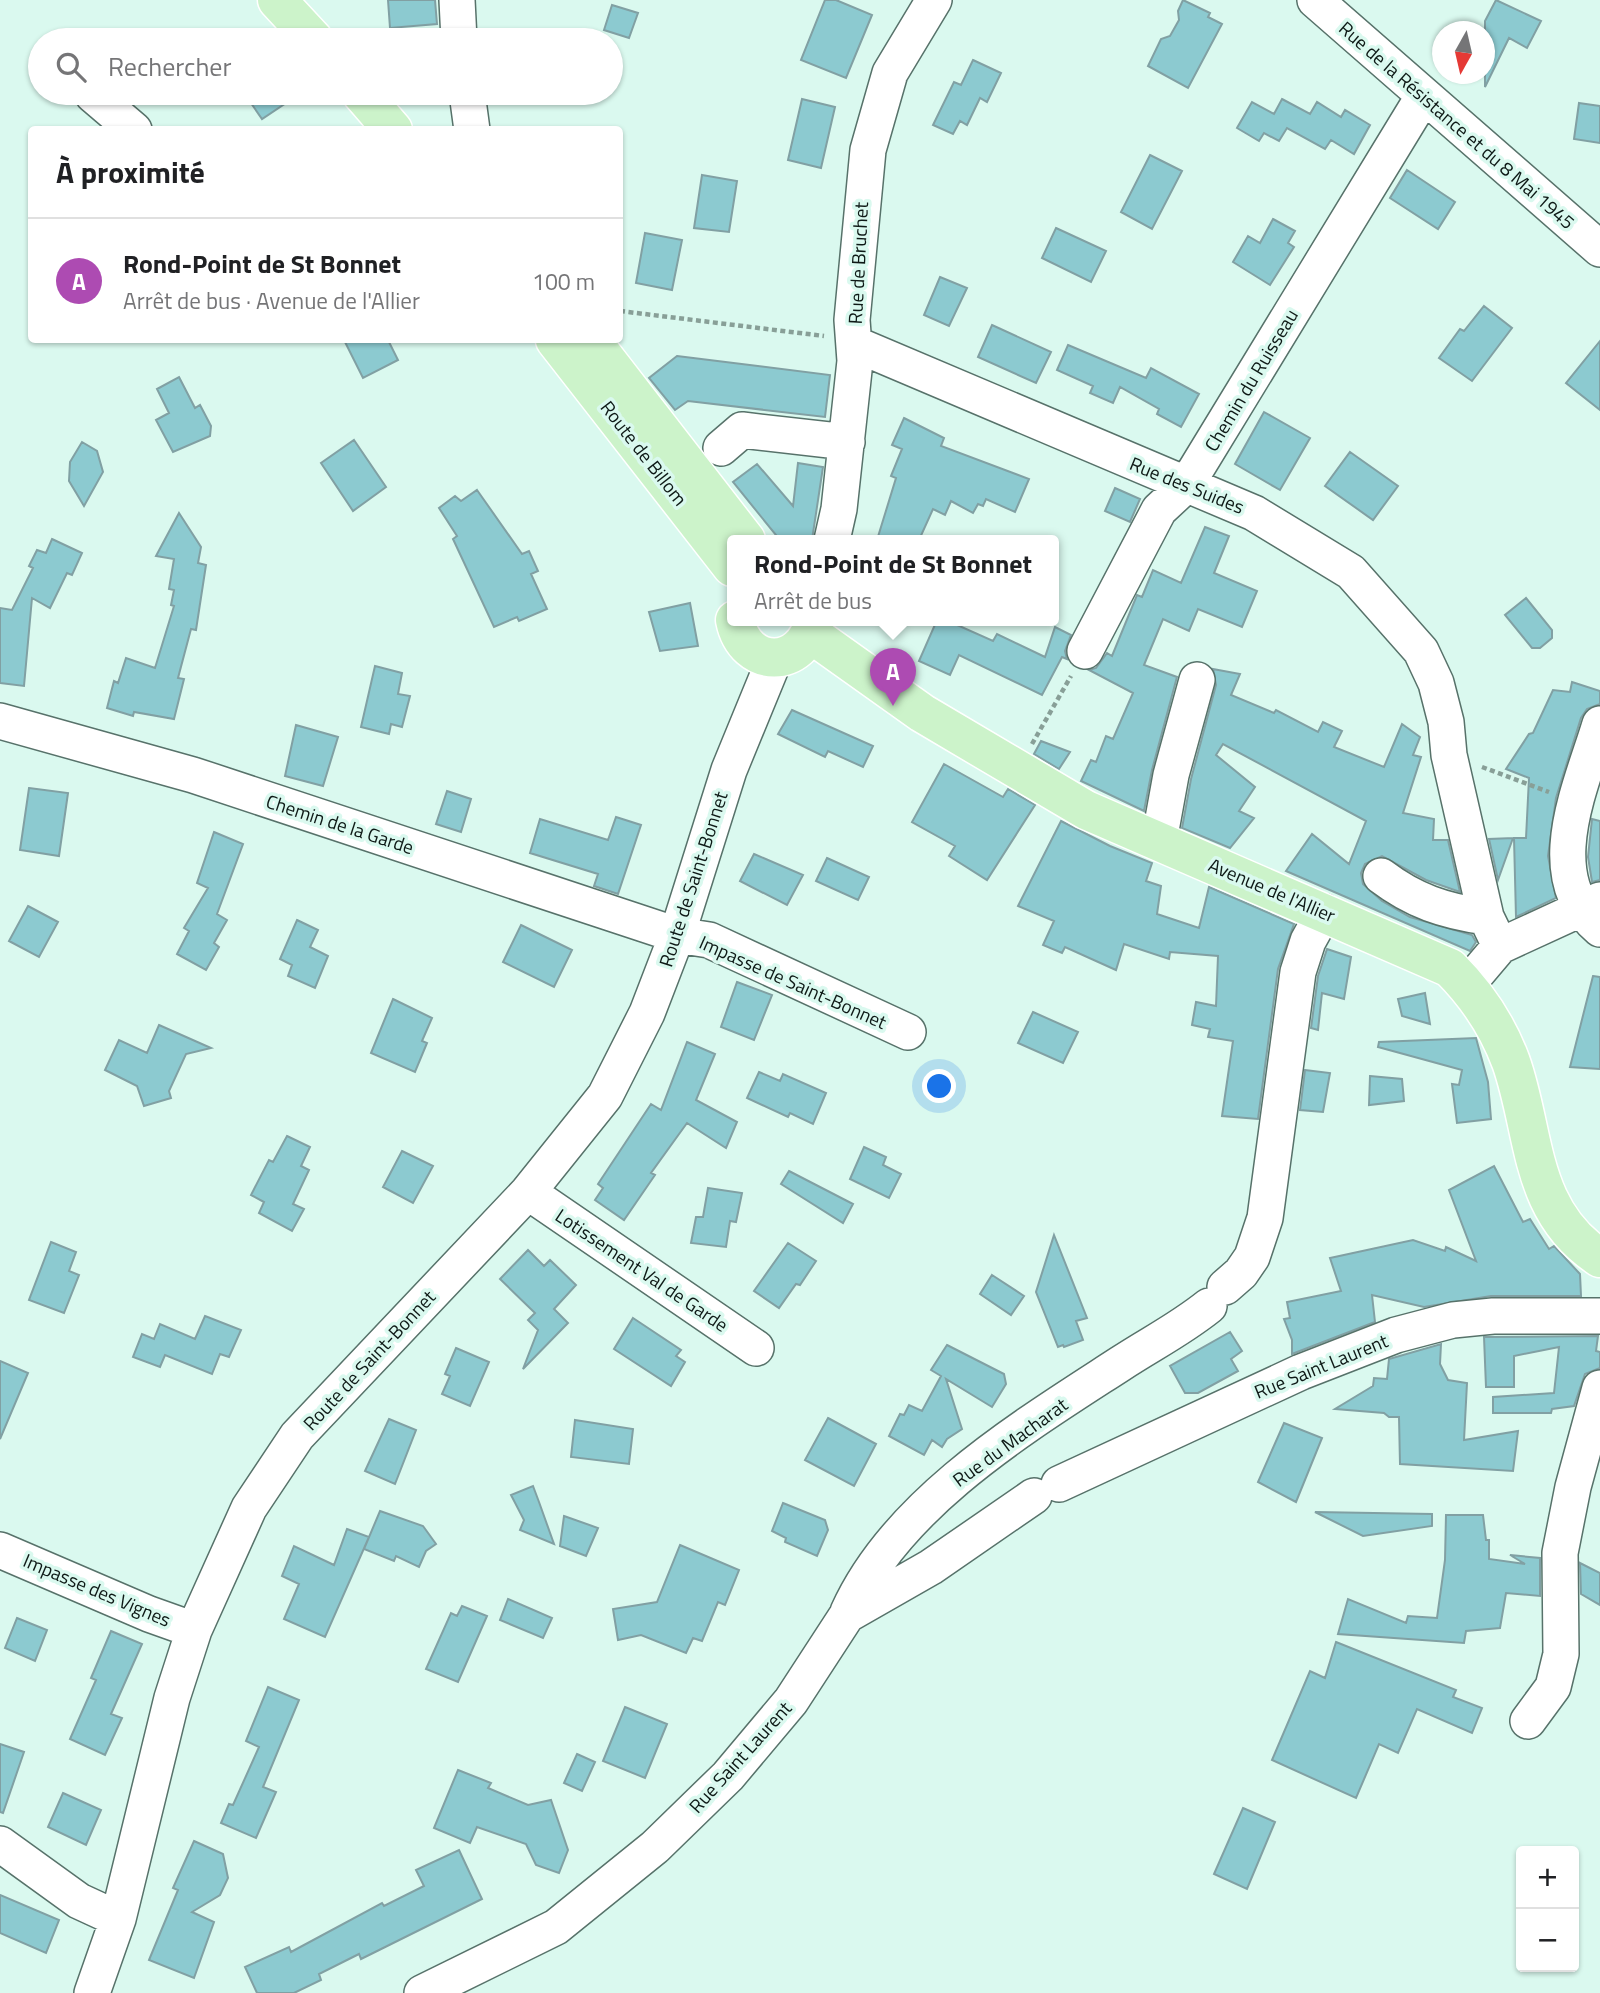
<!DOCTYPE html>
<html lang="fr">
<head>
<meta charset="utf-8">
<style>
	body { margin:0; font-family:"Titillium Web",sans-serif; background:#f2f2f2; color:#202124 }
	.controls { position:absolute; right:21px; bottom:21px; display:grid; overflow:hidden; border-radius:7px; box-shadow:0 2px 5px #0004 }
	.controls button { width:63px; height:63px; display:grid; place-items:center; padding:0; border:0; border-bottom:2px solid #e0e0e0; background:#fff; color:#202124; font:35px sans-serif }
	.compass { position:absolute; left:1432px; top:21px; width:63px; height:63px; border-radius:50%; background:#fff; box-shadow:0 2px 5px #0004; rotate:188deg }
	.you { position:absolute; left:940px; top:1087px; width:24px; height:24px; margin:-18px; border:5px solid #fff; border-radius:50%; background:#1a73e8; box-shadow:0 0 0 10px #1a73e833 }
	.badge { display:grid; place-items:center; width:46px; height:46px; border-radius:50%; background:#ad4bb2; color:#fff; font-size:23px; font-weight:700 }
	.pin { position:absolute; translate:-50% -58px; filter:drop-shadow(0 2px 4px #0008) }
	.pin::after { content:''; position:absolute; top:37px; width:24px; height:21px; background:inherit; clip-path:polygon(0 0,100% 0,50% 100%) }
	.popup { position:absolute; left:727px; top:535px; width:332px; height:91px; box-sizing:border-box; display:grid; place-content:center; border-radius:7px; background:#fff; filter:drop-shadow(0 2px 5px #0005); font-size:23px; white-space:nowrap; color:#757577 }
	.popup b { font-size:26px; color:#202124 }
	.popup::after { content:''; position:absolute; left:50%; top:100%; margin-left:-14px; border:14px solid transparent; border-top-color:#fff }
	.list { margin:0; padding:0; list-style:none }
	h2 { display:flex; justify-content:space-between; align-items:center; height:91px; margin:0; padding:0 28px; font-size:30px }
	h2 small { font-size:23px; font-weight:400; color:#757577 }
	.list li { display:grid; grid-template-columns:46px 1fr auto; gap:21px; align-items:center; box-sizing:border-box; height:126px; padding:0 28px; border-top:2px solid #e0e0e0 }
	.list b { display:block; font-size:26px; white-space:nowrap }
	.list p { margin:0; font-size:23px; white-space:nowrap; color:#757577 }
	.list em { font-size:23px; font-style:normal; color:#757577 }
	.icon { flex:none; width:38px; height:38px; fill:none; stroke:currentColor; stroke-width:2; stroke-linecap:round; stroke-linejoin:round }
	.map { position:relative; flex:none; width:1600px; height:1993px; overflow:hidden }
	.search { position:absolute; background:#fff; box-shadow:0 2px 5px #0004; left:28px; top:28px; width:595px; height:77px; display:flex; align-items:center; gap:18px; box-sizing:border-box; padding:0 24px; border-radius:38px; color:#757577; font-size:26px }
	.panel { position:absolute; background:#fff; box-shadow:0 2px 5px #0004; left:28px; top:126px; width:595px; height:217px; border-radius:7px }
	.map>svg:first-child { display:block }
	.building { fill:#8ccad0; stroke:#81a0a3; stroke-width:2 }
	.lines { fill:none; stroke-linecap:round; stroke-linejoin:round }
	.minor-casing { stroke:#57726a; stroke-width:38 }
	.major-casing { stroke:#fff; stroke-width:41 }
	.path { stroke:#889f97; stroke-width:4.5; stroke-dasharray:5 3.5; stroke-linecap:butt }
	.minor { stroke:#fff; stroke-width:35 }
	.major { stroke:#ccf3ca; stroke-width:38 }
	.labels { text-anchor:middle; stroke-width:7; stroke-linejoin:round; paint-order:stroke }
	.street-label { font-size:19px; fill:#0e1916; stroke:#daf9ef }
</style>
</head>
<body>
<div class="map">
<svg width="1600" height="1993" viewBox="0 0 1600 1993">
	<rect width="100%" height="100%" fill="#daf9ef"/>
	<!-- building -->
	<path class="building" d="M388 0H435L437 24 390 28Z
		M825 0H836L872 15 846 78 801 60Z
		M1183 0 1210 13 1208 17 1222 24 1188 88 1148 66 1161 39 1170 36 1179 20 1178 11Z
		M1496 0 1541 21 1527 48 1509 38 1485 87V21Z
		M612 5 638 13 629 38 604 30Z
		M973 60 1001 73 987 102 980 98 967 125 960 121 953 134 933 125 954 82 961 85Z
		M244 93H301L262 119Z
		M802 99 835 107 821 168 788 160Z
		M1282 99 1310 114 1317 102 1341 117 1345 110 1370 125 1354 154 1331 140 1325 149 1287 128 1279 141 1264 133 1259 141 1237 128 1252 102 1274 114Z
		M1579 103 1600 106V143L1574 139Z
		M1150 155 1182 171 1152 229 1121 212Z
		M1407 170 1455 202 1438 229 1390 198Z
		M702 175 737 181 729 232 694 228Z
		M1273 219 1295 231 1288 243 1294 247 1270 285 1233 262 1248 236 1260 243Z
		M1056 228 1106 251 1091 282 1042 258Z
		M645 233 682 240 672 290 636 283Z
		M940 277 967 288 949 326 924 315Z
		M1484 306 1512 328 1472 381 1439 358 1460 329 1464 331Z
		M992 325 1051 352 1036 383 978 357Z
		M344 340H388L398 360 363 378Z
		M1600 341V410L1566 383Z
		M1068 345 1146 378 1151 368 1199 394 1181 427 1157 414 1159 409 1120 387 1113 403 1090 393 1093 386 1057 370Z
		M677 356 830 375 825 417 688 401 675 410 649 378Z
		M179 377 195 408 200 405 211 426 210 436 173 452 156 420 169 413 157 389Z
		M1264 412 1310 438 1280 490 1235 464Z
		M904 418 944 438 941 446 1029 479 1015 512 986 499 983 506 978 504 973 513 951 501 945 515 933 509 919 540H877L896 478 891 476 902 449 892 445Z
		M354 440 386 487 353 511 321 463Z
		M82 442 97 451 103 472 84 506 69 481 70 462Z
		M1350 452 1398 486 1373 520 1325 486Z
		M798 463 823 467 812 540H780L733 482 757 464 793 506Z
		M1115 488 1140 499 1130 522 1105 511Z
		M477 490 522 554 529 551 538 571 531 574 547 609 519 621 517 617 494 627 453 539 457 536 439 508 455 496 461 501Z
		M179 513 201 547 198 563 206 565 196 630 191 629 178 678 184 679 174 719 134 712 133 716 107 708 114 681 118 683 126 658 155 668 174 606 171 605 174 590 169 589 174 559 156 556Z
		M1205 527 1229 536 1214 573 1257 591 1242 627 1198 609 1189 631 1163 619 1144 665 1177 677 1152 770 1144 811 1081 781 1091 760 1096 762 1106 736 1113 739 1133 693 1089 670 1096 668 1107 653 1112 656 1137 595 1142 597 1153 570 1181 583Z
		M52 539 82 553 72 575 67 573 50 608 32 598 24 686 0 683V608L12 610 33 568 29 566 37 550 46 553Z
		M1526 598 1552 630V638L1540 648H1532L1505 615Z
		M690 603 698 646 660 651 649 612Z
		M937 620H946L993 641 997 634 1045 657 1055 627 1071 635 1065 651 1067 659 1062 657 1042 695 959 655 950 675 919 661Z
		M375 666 402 673 398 694 410 696 402 727 391 724 389 734 361 727Z
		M1213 669 1240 674 1231 695 1274 713 1276 710 1318 732 1323 722 1342 731 1334 747 1384 767 1402 724 1420 737 1413 755 1421 757 1403 813 1434 819 1433 840H1448L1460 892 1426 880 1382 856 1365 864 1361 873 1363 884 1382 901 1410 917 1472 935 1476 942 1470 951 1286 871 1312 834 1349 864 1366 821 1223 744 1216 755 1255 787 1239 811 1254 818 1230 848 1182 828 1191 779 1216 685Z
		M1572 682 1600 691V704L1587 709 1581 718 1556 798 1548 856 1556 898 1516 917 1514 838H1526L1529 778 1506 769 1529 734 1533 733 1553 690 1570 692Z
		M792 710 873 746 863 767 828 751 825 757 778 734Z
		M296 725 338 737 323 786 285 776Z
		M1041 741 1070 752 1059 769 1034 754Z
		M944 764 1003 797 1008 789 1035 805 987 880 949 856 955 846 912 822Z
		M29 788 68 793 59 856 20 850Z
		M447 791 471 799 461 832 436 824Z
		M616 817 641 825 618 894 594 886 598 874 530 853 540 819 608 840Z
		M1592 819 1600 821V880L1592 882 1588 857Z
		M1061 821 1110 846 1152 863 1146 881 1161 886 1157 914 1199 928 1209 887 1294 924 1278 969 1258 1119 1222 1116 1233 1041 1208 1037 1210 1029 1192 1025 1196 1002 1216 1006 1218 956 1170 952 1169 959 1124 944 1116 970 1065 947 1062 953 1043 945 1054 921 1018 906Z
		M214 832 243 844 217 914 227 920 214 943 219 947 206 970 177 954 189 931 184 928 208 888 197 883Z
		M1513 838 1498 880 1489 839Z
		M754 854 803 875 787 905 740 881Z
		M827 858 869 877 858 900 816 881Z
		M28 906 58 922 39 957 9 941Z
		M297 920 318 930 310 947 328 956 315 988 288 976 292 965 280 959Z
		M521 925 572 950 554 987 503 962Z
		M1327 949 1351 957 1344 999 1322 993 1318 1030 1311 1028 1318 976Z
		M1593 976 1600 977V1069L1570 1067Z
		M737 982 772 995 754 1040 721 1027Z
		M1425 993 1430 1024 1402 1016 1398 999Z
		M393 999 432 1018 422 1041 427 1043 415 1072 371 1053Z
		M1033 1012 1078 1032 1063 1063 1018 1043Z
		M159 1025 211 1048 186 1054 169 1091 171 1098 144 1106 137 1086 105 1070 119 1040 147 1053Z
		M1476 1038 1488 1082 1491 1119 1457 1123 1452 1084 1459 1085 1462 1070 1378 1047 1379 1042Z
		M687 1042 715 1054 696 1100 737 1122 726 1148 687 1123 651 1173 655 1175 624 1220 595 1200 603 1188 598 1184 651 1104 661 1110Z
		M1305 1070 1330 1073 1323 1112 1300 1110Z
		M759 1072 780 1081 783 1074 826 1093 813 1124 790 1113 788 1117 747 1098Z
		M1370 1076 1402 1079 1404 1101 1369 1105Z
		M287 1136 310 1147 301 1166 309 1170 293 1204 304 1209 292 1231 259 1213 264 1202 251 1195 269 1160 273 1162Z
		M864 1147 886 1157 883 1165 901 1174 889 1198 850 1179Z
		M402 1151 433 1166 413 1203 383 1187Z
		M1494 1166 1523 1222 1530 1219 1549 1249 1554 1246 1580 1274 1581 1296H1491L1424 1307 1372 1295 1375 1322 1292 1354V1340L1284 1319 1290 1318 1287 1302 1341 1291 1330 1258 1413 1240 1445 1251 1446 1247 1476 1261 1449 1190Z
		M789 1171 853 1204 843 1223 781 1184Z
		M708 1188 742 1193 736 1222 730 1221 726 1247 691 1243 696 1217H703Z
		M1054 1235 1087 1318 1076 1321 1083 1340 1064 1347 1063 1345 1058 1347 1036 1292Z
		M51 1242 76 1252 69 1271 79 1275 64 1313 29 1300Z
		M788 1243 816 1261 800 1285 796 1284 779 1308 754 1291Z
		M528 1250 544 1266 550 1260 576 1285 554 1309 568 1323 523 1369 538 1330 528 1320 535 1313 500 1279Z
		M992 1275 1024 1296 1011 1315 980 1294Z
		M205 1316 241 1330 229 1357 220 1354 212 1374 165 1355 160 1367 133 1357 142 1334 154 1339 160 1324 195 1339Z
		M633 1318 681 1350 676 1356 685 1362 671 1386 614 1349Z
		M1230 1332 1242 1351 1231 1359 1238 1371 1198 1393H1185L1170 1366Z
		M1598 1336 1596 1351 1600 1352V1368L1585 1374 1574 1406 1552 1409 1551 1413H1493V1397L1554 1393 1559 1347 1514 1356V1387H1486L1484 1337Z
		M1441 1344 1440 1364 1448 1380 1467 1383 1464 1440 1518 1431 1513 1471 1400 1464 1399 1417H1389L1384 1413 1335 1409 1373 1386 1374 1378 1387 1379 1389 1359Z
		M947 1345 1004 1374 1006 1384 992 1407 946 1379 962 1429 947 1439 942 1447 932 1440 924 1455 889 1436 900 1414 904 1415 909 1405 922 1411 941 1376 931 1370Z
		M456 1348 489 1362 470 1406 442 1394 450 1376 445 1374Z
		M0 1361 28 1373 0 1439Z
		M828 1418 876 1444 854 1486 805 1460Z
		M389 1419 416 1430 395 1484 365 1471Z
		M575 1420 633 1429 629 1464 571 1457Z
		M1284 1423 1322 1438 1296 1502 1258 1482Z
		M533 1486 539 1502 554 1544 520 1530 524 1520 511 1495Z
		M783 1503 825 1520 828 1530 817 1556 785 1542 786 1538 772 1531Z
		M380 1511 423 1526 436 1544 426 1551 419 1567 396 1556 394 1561 364 1549Z
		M1315 1512 1432 1514V1526L1363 1536Z
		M1446 1515H1483L1486 1540H1489V1559L1525 1564 1510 1555 1540 1558V1596L1506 1593 1500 1628 1466 1631 1464 1643 1338 1634 1348 1599 1406 1623 1408 1616 1437 1618 1445 1560Z
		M564 1516 598 1528 586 1556 560 1546Z
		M347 1529 369 1537 325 1637 284 1619 299 1584 282 1576 294 1546 334 1565Z
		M680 1545 739 1570 725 1605 718 1602 702 1641 693 1638 686 1653 641 1635 618 1640 613 1609 657 1602Z
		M1580 1563 1600 1573V1605L1581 1594Z
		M508 1599 552 1618 543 1638 500 1620Z
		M462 1606 487 1616 458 1682 426 1669 451 1613 457 1616Z
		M17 1618 47 1630 35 1661 5 1648Z
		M111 1631 142 1644 111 1714 122 1718 105 1755 70 1739 96 1680 91 1678Z
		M1336 1642 1456 1690 1453 1697 1482 1708 1472 1733 1417 1709 1398 1753 1379 1744 1356 1798 1272 1760 1310 1671 1325 1678Z
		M268 1687 299 1700 263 1787 276 1792 256 1838 221 1823 229 1804 233 1805 259 1747 246 1741Z
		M625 1707 667 1724 645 1778 603 1761Z
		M0 1744 24 1752 3 1813 0 1812Z
		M577 1754 595 1762 582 1791 564 1783Z
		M458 1770 491 1783 488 1788 528 1805 551 1800 568 1850 559 1873 536 1865 526 1844 477 1827 470 1843 434 1828Z
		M63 1793 101 1810 86 1845 48 1827Z
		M1243 1808 1275 1822 1247 1889 1214 1874Z
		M194 1841 223 1854 228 1878 220 1895 192 1912 214 1922 194 1978 149 1960 178 1890 173 1888Z
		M459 1850 482 1899 361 1959 359 1954 319 1974 321 1980 294 1993H257L245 1967 289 1947 291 1952 382 1903 384 1906 424 1886 416 1870Z
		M0 1895 59 1920 46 1953 0 1933Z"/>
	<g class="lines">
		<!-- minor casing -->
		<g class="minor-casing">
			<path id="minor" d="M457 0 459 40
				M1315 0 1600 249
				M467 93 472 130
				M93 95 134 130
				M855 344 1254 513 1351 572 1421 651 1436 683 1446 722 1449 755 1486 917 1500 946
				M721 448 742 430 847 442
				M832 540 839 509 855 361 852 320 868 150 890 73 934 0
				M1085 651 1159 510 1187 484 1423 97
				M0 721 193 775 677 935 709 940 908 1032
				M1600 724C1581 787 1538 876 1600 929
				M1159 841 1171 775 1197 680
				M1381 876C1414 901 1444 911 1486 917
				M1467 985 1500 946 1600 900
				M528 1192 756 1348
				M1225 1287 1241 1273 1252 1257 1265 1218 1298 972 1308 941 1324 912
				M1059 1484 1301 1372 1396 1335 1453 1320 1493 1316H1600
				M0 1550 149 1614 194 1630
				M848 1612C897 1503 1023 1427 1120 1364 1152 1343 1179 1330 1209 1306
				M1528 1721 1553 1687 1561 1654 1560 1553 1573 1487 1600 1388
				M0 1844 79 1901 118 1919
				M92 1993 118 1919 172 1698 194 1630 249 1508 297 1436 528 1192 605 1096 647 1013 677 935 729 770 775 658
				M422 1993 556 1927 655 1847 728 1776 791 1701 847 1615 931 1567 1034 1496"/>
		</g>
		<!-- major casing -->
		<g class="major-casing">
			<path id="major" d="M277 0 314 40
				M361 93 393 130
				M555 340 732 567
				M591 340 746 540
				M735 620C745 670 803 670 814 620
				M811 634 922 713 1086 810 1450 968C1476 994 1498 1027 1511 1062 1536 1133 1528 1211 1600 1258"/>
		</g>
		<!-- path -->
		<path class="path" d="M620 311 824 336
			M1032 744 1071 676
			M1482 767 1549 792"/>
		<!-- minor -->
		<use href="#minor" class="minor"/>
		<!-- major -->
		<use href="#major" class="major"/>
	</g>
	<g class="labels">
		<!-- street labels -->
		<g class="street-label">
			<text transform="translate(1457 125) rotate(41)" y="7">Rue de la Résistance et du 8 Mai 1945</text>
			<text transform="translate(858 263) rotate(-87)" y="7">Rue de Bruchet</text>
			<text transform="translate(1251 380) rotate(-59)" y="7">Chemin du Ruisseau</text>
			<text transform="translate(644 453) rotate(52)" y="7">Route de Billom</text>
			<text transform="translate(1187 485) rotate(22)" y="7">Rue des Suides</text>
			<text transform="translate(340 824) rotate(18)" y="7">Chemin de la Garde</text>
			<text transform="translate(693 879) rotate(-72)" y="7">Route de Saint-Bonnet</text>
			<text transform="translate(1272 890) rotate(23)" y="7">Avenue de l'Allier</text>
			<text transform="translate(793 982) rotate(24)" y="7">Impasse de Saint-Bonnet</text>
			<text transform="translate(642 1270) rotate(34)" y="7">Lotissement Val de Garde</text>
			<text transform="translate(369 1360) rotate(-47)" y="7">Route de Saint-Bonnet</text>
			<text transform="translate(1321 1366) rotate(-22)" y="7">Rue Saint Laurent</text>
			<text transform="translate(1010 1442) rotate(-36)" y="7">Rue du Macharat</text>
			<text transform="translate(97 1590) rotate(23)" y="7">Impasse des Vignes</text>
			<text transform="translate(740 1757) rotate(-48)" y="7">Rue Saint Laurent</text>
		</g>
	</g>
</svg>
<div class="controls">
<button>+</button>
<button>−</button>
</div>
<svg class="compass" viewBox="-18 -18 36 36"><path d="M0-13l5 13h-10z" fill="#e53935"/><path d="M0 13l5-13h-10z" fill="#757577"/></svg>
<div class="you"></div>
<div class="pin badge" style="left:893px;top:706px">A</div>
<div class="popup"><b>Rond-Point de St Bonnet</b>Arrêt de bus</div>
<div class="search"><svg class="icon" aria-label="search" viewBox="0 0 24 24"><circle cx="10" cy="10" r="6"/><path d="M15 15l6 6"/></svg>Rechercher</div>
<section class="panel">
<h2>À proximité<small></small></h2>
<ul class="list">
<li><span class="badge">A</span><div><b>Rond-Point de St Bonnet</b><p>Arrêt de bus · Avenue de l'Allier</p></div><em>100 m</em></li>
</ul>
</section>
</div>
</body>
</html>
